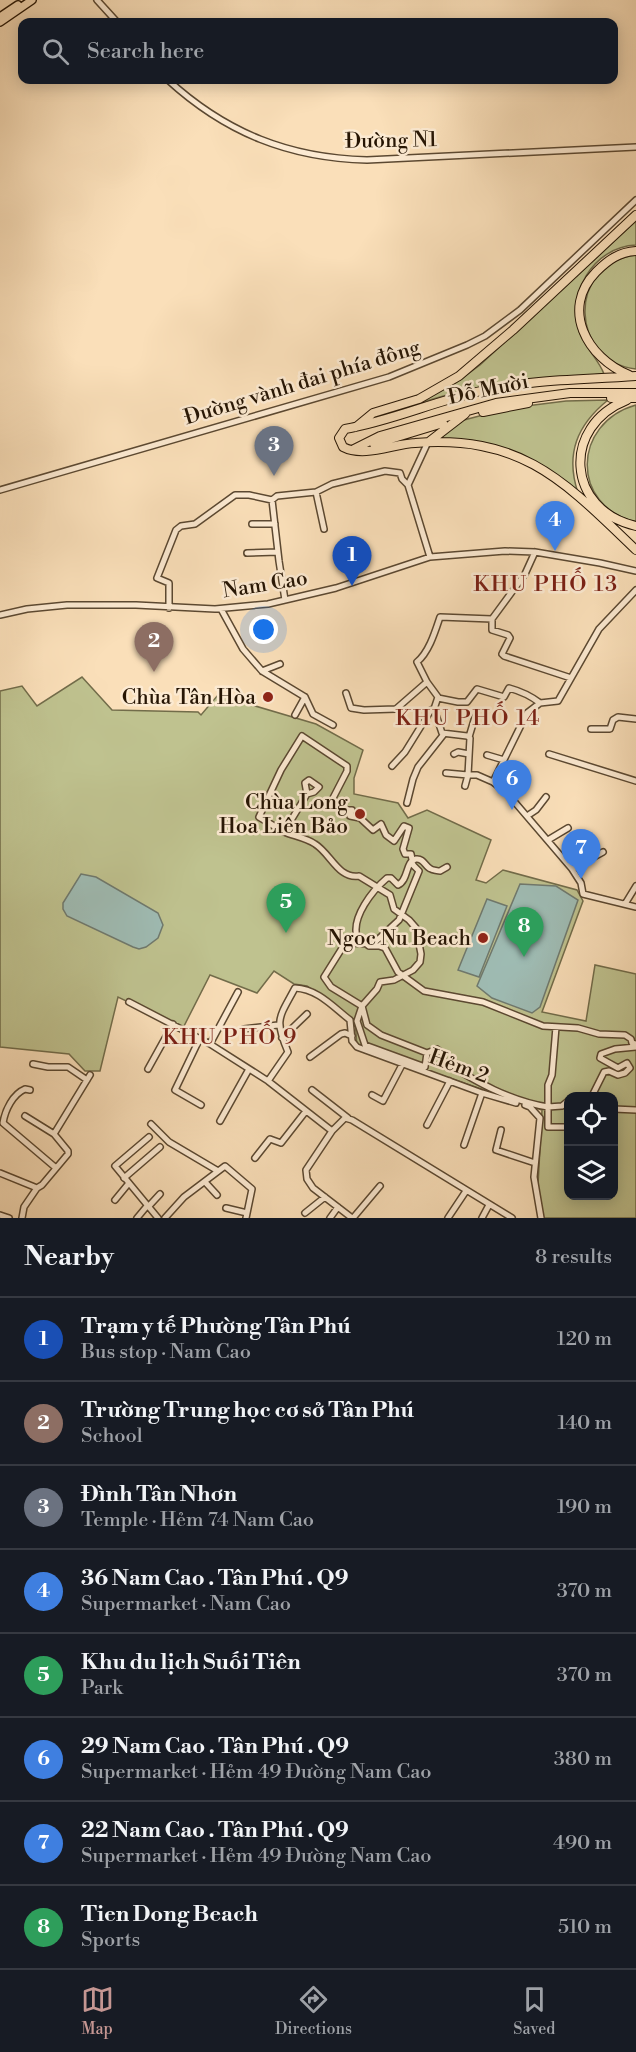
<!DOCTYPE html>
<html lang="en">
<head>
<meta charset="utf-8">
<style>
	body { margin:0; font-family:"Libre Bodoni",serif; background:#242831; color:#f1f3f6 }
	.controls { position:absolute; right:18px; bottom:18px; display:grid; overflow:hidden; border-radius:12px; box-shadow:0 3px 15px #0003 }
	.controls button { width:54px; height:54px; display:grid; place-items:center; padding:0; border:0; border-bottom:2px solid #363941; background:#171b24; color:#f1f3f6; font:30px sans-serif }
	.you { position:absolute; left:264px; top:630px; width:21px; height:21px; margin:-15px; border:4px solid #fff; border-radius:50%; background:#1a73e8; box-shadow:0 0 0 9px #1a73e833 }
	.badge { display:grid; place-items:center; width:39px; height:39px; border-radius:50%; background:#c59692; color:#fff; font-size:20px; font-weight:700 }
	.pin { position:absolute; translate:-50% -50px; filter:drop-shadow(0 2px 3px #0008) }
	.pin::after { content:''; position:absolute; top:32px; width:21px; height:18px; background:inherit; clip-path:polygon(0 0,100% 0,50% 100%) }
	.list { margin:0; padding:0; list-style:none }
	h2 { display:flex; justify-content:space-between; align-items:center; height:78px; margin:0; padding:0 24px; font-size:26px }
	h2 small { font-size:20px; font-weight:400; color:#9ea1a6 }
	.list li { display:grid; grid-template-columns:39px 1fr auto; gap:18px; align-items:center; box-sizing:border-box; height:84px; padding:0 24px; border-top:2px solid #363941 }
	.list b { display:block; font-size:22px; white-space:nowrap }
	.list p { margin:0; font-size:20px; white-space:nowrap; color:#9ea1a6 }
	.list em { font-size:20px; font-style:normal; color:#9ea1a6 }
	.icon { flex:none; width:33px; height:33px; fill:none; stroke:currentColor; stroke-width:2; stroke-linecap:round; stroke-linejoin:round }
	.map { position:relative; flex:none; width:636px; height:1218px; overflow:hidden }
	.search { position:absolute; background:#171b24; box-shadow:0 3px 15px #0003; left:18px; right:18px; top:18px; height:66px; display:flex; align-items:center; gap:15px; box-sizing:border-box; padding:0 21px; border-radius:12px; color:#9ea1a6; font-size:22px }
	.sheet { height:750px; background:#171b24 }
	nav { display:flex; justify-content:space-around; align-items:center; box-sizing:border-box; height:84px; border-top:2px solid #363941; background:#171b24; font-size:16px; color:#9ea1a6 }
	nav a { display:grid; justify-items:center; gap:3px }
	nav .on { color:#c59692 }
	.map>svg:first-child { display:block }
	.green { fill:#bfc28f; stroke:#726c4a; stroke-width:1.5; fill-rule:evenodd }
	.water { fill:#9fbcb4; stroke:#6f796e; stroke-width:1.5 }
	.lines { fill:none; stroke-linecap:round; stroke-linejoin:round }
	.minor-casing { stroke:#5b4831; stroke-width:8 }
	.major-casing { stroke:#261504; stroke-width:10 }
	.highway-casing { stroke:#261504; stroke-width:10 }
	.minor { stroke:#fcead2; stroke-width:5 }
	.major { stroke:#fadfb9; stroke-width:7 }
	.highway { stroke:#fadfb9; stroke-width:8 }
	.poi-dot { fill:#8f2418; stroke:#fcead2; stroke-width:2 }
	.labels { text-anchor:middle; stroke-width:5; stroke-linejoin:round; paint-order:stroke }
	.street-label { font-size:21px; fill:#261504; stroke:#fcead2 }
	.poi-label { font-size:21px; fill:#261504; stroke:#fcead2; text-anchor:end }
	.neighbourhood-label { font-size:22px; letter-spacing:1.5px; fill:#7a1f14; stroke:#fcead2 }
</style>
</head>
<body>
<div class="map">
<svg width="636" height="1218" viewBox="0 0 636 1218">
	<rect width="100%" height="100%" fill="#fadfb9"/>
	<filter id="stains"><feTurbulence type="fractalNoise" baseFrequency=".00333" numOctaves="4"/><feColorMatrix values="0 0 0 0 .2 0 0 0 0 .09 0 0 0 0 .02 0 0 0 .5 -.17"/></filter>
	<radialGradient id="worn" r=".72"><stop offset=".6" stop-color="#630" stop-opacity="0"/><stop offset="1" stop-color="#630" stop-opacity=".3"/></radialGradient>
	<!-- green -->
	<path class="green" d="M636 221V245C592 247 566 295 580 334 586 349 599 360 604 374L513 381 457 392 413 405 454 384 480 365Z
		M636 255V369C571 362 565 265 636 255Z
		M608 400C577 425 565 454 578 493L498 447 481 442 438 438 464 420 510 408 566 401Z
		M636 405V522C570 506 572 423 636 405Z
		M82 677 112 710 198 712 201 715 218 695 316 724 363 750 354 778V794L398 803 408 818 427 810 491 840 476 880 486 883 503 870 577 890 583 901 542 1012 586 1021 595 965 636 974V1218H542L537 1204 542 1110 357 1046 355 1021 307 986 294 984 274 971 257 993 210 975 183 1028 118 997 100 1071H85L69 1054 0 1047V691L22 686 37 706ZM568 1096H614V1196H568Z"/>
	<!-- water -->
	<path class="water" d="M81 874 96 877 158 913 163 925 158 938 146 947 139 949 133 947 67 916 63 909V903Z
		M520 884 556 886 578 900 540 1007 532 1013 492 998 477 986Z
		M487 899 507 906 479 977 458 970Z"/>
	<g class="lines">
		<!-- minor casing -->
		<g class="minor-casing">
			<path id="minor" d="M97 0 117 22
				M168 80C226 133 289 158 367 160L636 147
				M428 442 408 485 430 557
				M0 490 389 377 467 345 485 336 520 310 636 200
				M316 492 324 529
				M252 524H275
				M535 552 525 574 492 619 440 617C435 632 429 652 417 662L427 682 438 697 434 709 442 733 467 736 470 738 468 775H477L493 782 507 793 572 869 581 883 583 894 636 907
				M247 553 278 552
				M285 600 279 561 272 500 277 496 316 492 332 484 385 471 400 473 402 479 408 485
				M169 608V583L157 578 176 530 181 526 195 524 235 495H249L272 500
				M221 609 243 649 262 671 305 697 295 715
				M0 615 27 609 67 605H136L215 609 268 604 336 588 430 557 505 551 535 552 600 563 636 571
				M492 619V630L508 635 510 638 502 654 504 656 571 678
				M262 671 280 664
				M346 693 351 708 364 710 396 709 427 682
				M305 697 313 714 333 725
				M438 698 458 702H467L477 689 504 697 509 688C520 691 531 696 540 703
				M591 729H610L613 720 618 717 636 719
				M469 737 475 717
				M454 754 458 752 469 754
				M549 754 636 781
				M487 755 504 760
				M392 766 405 752 431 710
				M446 773 468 775 465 786
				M493 782 527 713 540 703 558 701 599 629 636 590
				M307 794 305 783 309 780 319 787 314 792 307 794 284 832 259 817 281 770 302 736 347 766V771L332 800 340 805 342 810H352L350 816 360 818 373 830 381 824 386 835 394 841 404 826 409 828 403 849 405 854H411L413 865 419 871 399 920 373 944 348 943 344 945 324 977 331 987 362 1006 357 1021 365 1045 425 1067 427 1053 437 1049 442 1053 444 1062C477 1082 510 1101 548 1107V1127H568
				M407 803 413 779 418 767 444 734
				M527 816 536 810 546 797
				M284 832C294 836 306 838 315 844 331 854 338 879 359 876L390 895 394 909 409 920 416 928 421 954 420 962 413 970 394 980 380 982 377 989 362 1006 367 1025 381 1035 427 1053
				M548 840 568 828
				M447 867 440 871C439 871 432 870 431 869 425 867 424 858 416 859 405 861 409 880 398 885L391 878H387C373 890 351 917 357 937L369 946H379L385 948 398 972 424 991 483 1002 543 1026 578 1028 599 1034 625 1035 631 1039 632 1043 636 1044
				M572 869 603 852
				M625 904 636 886
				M129 1002 210 1044 268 1081 332 1131
				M556 1027 552 1075 548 1085V1107L562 1106 568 1101
				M244 1029 278 1025
				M200 1038 175 1090 201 1105
				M282 1038 307 1014
				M210 1044 238 992
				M310 1057 341 1034 345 1033 352 1036
				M33 1064 48 1067H68L87 1080
				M148 1069 173 1024
				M268 1081 288 1052C274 1019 279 1018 295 988 318 989 333 1007 350 1020L352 1041 357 1047 482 1093 516 1103
				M30 1090 25 1089C13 1094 5 1110 3 1123L56 1168
				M312 1090 348 1118
				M372 1095 383 1101 403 1063
				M584 1096H592L604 1072 609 1071 618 1075 625 1073 630 1068 627 1063 618 1068 600 1058 601 1054 615 1049 636 1047
				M525 1105 530 1107 540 1118 534 1177 541 1218
				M614 1109 636 1110
				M25 1116 54 1134
				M220 1121 249 1069
				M151 1124 169 1142 218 1171
				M427 1125 450 1081
				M501 1130 496 1150 535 1163
				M149 1137 115 1166 158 1218
				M464 1145 482 1093
				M255 1158 270 1139 281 1143 306 1111
				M0 1173 37 1188 24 1207 22 1218
				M124 1178 160 1147
				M205 1182 217 1195
				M37 1188 42 1185 68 1154V1151L54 1134 90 1075
				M115 1200 129 1183
				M148 1207 160 1194
				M226 1208 247 1213
				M305 1213 325 1197
				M0 1215 9 1218
				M137 1218 147 1206
				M165 1218 184 1197 225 1166 252 1189 246 1218
				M330 1218 338 1207
				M352 1218 313 1188 307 1179 306 1170 332 1131 345 1118 352 1120 512 1218
				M353 1218 380 1186
				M448 1218 466 1191
				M482 1218 489 1205"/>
		</g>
		<!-- major casing -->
		<g class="major-casing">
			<path id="major" d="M0 17 18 5
				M0 22 32 0"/>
		</g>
		<!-- highway casing -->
		<g class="highway-casing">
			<path id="highway" d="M629 375C587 358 560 309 596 272 608 260 619 252 636 251
				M636 376C584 380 532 379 481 391 435 401 391 421 345 429L339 438 343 447C364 458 393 444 415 443 523 435 564 481 636 550
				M611 398H636
				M627 400C561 426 566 510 636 526
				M483 412 528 403
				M356 427 373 413 419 399 459 376 513 330 636 215
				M430 441 465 414
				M374 444 443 423
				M354 449 380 436 496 403 570 393H636"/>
		</g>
		<!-- minor -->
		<use href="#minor" class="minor"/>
		<!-- major -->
		<use href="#major" class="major"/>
		<!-- highway -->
		<use href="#highway" class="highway"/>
	</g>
	<!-- markers -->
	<g class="poi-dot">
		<circle cx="268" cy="697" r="6"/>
		<circle cx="360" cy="814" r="6"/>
		<circle cx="483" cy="938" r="6"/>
	</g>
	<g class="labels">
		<!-- street labels -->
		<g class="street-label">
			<text transform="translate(391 140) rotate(-1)" y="7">Đường N1</text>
			<text transform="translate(302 382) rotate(-17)" y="7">Đường vành đai phía đông</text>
			<text transform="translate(488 389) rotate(-12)" y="7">Đỗ Mười</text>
			<text transform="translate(265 584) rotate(-9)" y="7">Nam Cao</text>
			<text transform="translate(459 1066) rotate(20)" y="7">Hẻm 2</text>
		</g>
		<!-- poi labels -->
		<g class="poi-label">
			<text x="256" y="704">Chùa Tân Hòa</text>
			<text x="348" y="809">Chùa Long<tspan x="348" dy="24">Hoa Liên Bảo</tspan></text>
			<text x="471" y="945">Ngoc Nu Beach</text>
		</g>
		<!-- neighbourhood labels -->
		<g class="neighbourhood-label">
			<text x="546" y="591">KHU PHỐ 13</text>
			<text x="468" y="725">KHU PHỐ 14</text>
			<text x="230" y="1044">KHU PHỐ 9</text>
		</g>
	</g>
	<rect width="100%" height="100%" filter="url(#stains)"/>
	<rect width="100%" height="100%" fill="url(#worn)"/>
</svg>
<div class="controls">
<button><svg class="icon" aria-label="locate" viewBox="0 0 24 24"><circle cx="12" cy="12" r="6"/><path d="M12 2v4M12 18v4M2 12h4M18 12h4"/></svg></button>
<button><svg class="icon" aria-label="layers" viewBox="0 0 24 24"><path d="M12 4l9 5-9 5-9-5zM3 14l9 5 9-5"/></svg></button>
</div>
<div class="you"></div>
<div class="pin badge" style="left:352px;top:586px;background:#1a4fb4">1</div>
<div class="pin badge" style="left:154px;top:672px;background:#8d6e63">2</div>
<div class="pin badge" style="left:274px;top:476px;background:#6b7280">3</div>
<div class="pin badge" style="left:555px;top:551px;background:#3f7fe0">4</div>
<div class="pin badge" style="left:286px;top:933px;background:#2e9e5b">5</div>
<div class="pin badge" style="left:512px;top:810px;background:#3f7fe0">6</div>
<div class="pin badge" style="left:581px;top:879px;background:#3f7fe0">7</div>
<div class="pin badge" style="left:524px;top:957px;background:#2e9e5b">8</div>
<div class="search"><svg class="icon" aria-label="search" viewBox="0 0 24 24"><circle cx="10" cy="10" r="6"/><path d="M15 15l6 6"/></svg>Search here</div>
</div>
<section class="sheet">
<h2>Nearby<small>8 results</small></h2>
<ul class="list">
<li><span class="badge" style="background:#1a4fb4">1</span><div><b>Trạm y tế Phường Tân Phú</b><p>Bus stop · Nam Cao</p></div><em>120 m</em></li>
<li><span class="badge" style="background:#8d6e63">2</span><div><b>Trường Trung học cơ sở Tân Phú</b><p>School</p></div><em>140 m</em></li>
<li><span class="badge" style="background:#6b7280">3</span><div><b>Đình Tân Nhơn</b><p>Temple · Hẻm 74 Nam Cao</p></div><em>190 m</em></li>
<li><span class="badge" style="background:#3f7fe0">4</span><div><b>36 Nam Cao . Tân Phú . Q9</b><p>Supermarket · Nam Cao</p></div><em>370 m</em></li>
<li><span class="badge" style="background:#2e9e5b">5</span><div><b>Khu du lịch Suối Tiên</b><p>Park</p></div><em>370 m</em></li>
<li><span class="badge" style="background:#3f7fe0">6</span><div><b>29 Nam Cao . Tân Phú . Q9</b><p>Supermarket · Hẻm 49 Đường Nam Cao</p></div><em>380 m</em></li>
<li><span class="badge" style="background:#3f7fe0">7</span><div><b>22 Nam Cao . Tân Phú . Q9</b><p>Supermarket · Hẻm 49 Đường Nam Cao</p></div><em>490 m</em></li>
<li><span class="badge" style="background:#2e9e5b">8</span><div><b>Tien Dong Beach</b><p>Sports</p></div><em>510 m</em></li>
</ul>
</section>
<nav>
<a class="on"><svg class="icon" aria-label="map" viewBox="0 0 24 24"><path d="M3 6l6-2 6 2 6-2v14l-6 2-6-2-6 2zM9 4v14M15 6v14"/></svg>Map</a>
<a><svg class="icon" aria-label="directions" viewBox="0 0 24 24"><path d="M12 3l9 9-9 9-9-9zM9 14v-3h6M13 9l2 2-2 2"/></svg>Directions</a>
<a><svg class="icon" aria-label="saved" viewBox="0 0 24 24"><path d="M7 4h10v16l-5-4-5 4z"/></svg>Saved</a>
</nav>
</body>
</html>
